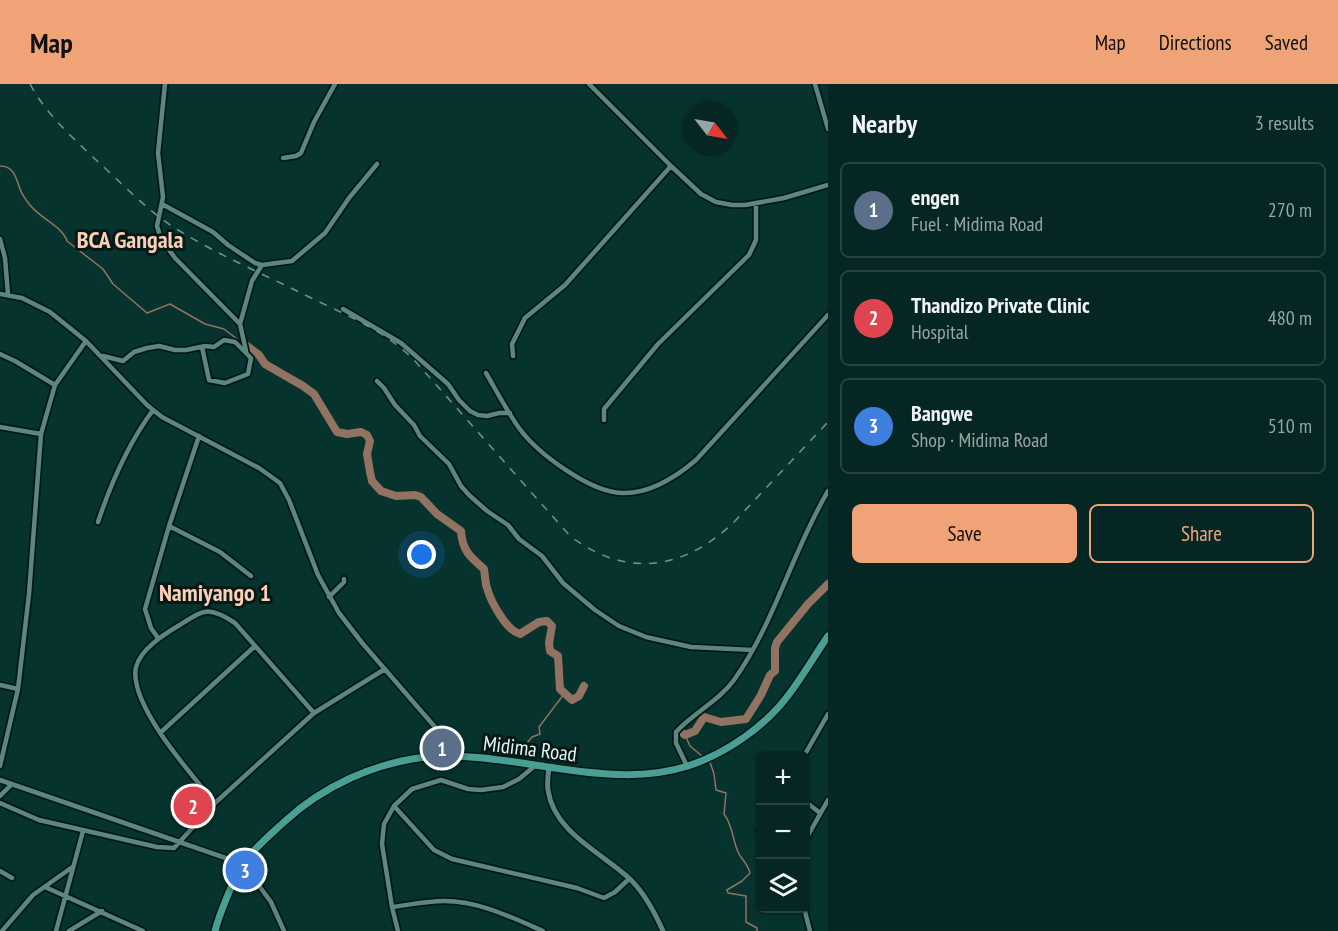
<!DOCTYPE html>
<html lang="en">
<head>
<meta charset="utf-8">
<style>
	body { margin:0; font-family:"PT Sans Narrow",sans-serif; background:#13322f; color:#f1f3f6 }
	.controls { position:absolute; right:18px; bottom:18px; display:grid; overflow:hidden; border-radius:9px; box-shadow:0 2px 4px #0004 }
	.controls button { width:54px; height:54px; display:grid; place-items:center; padding:0; border:0; border-bottom:2px solid #264340; background:#052622; color:#f1f3f6; font:30px sans-serif }
	.compass { position:absolute; left:684px; top:18px; width:54px; height:54px; border-radius:50%; background:#052622; box-shadow:0 2px 4px #0004; rotate:121deg }
	.you { position:absolute; left:422px; top:471px; width:21px; height:21px; margin:-15px; border:4px solid #fff; border-radius:50%; background:#1a73e8; box-shadow:0 0 0 9px #1a73e833 }
	.badge { display:grid; place-items:center; width:39px; height:39px; border-radius:50%; background:#efa377; color:#fff; font-size:20px; font-weight:700 }
	.pin { position:absolute; translate:-50% -50%; border:3px solid #fff; box-shadow:0 2px 6px #0006 }
	.list { margin:0; padding:0; list-style:none }
	h2 { display:flex; justify-content:space-between; align-items:center; height:78px; margin:0; padding:0 24px; font-size:26px }
	h2 small { font-size:20px; font-weight:400; color:#97a5a5 }
	.list li { display:grid; grid-template-columns:39px 1fr auto; gap:18px; align-items:center; box-sizing:border-box; height:96px; margin:0 12px 12px; padding:0 12px; border:2px solid #264340; border-radius:9px }
	.list b { display:block; font-size:22px; white-space:nowrap }
	.list p { margin:0; font-size:20px; white-space:nowrap; color:#97a5a5 }
	.list em { font-size:20px; font-style:normal; color:#97a5a5 }
	.actions { display:flex; gap:12px; padding:18px 24px }
	.actions a { flex:1; padding:14px 0; border:2px solid #efa377; border-radius:9px; text-align:center; font-size:21px; color:#efa377 }
	.actions .main { background:#efa377; color:#111 }
	.icon { flex:none; width:33px; height:33px; fill:none; stroke:currentColor; stroke-width:2; stroke-linecap:round; stroke-linejoin:round }
	.map { position:relative; flex:none; width:828px; height:847px; overflow:hidden }
	header { display:flex; align-items:center; gap:36px; box-sizing:border-box; height:84px; padding:0 30px; background:#efa377; color:#111 }
	header strong { font-size:28px }
	nav { display:flex; gap:33px; margin-inline-start:auto; font-size:21px }
	main { display:flex }
	aside { flex:1; background:#052622 }
	.map>svg:first-child { display:block }
	.lines { fill:none; stroke-linecap:round; stroke-linejoin:round }
	.stream { stroke:#927260; stroke-width:1.5 }
	.river { stroke:#927260; stroke-width:8 }
	.minor-casing { stroke:#001916; stroke-width:8 }
	.tertiary-casing { stroke:#001916; stroke-width:8 }
	.primary-casing { stroke:#001916; stroke-width:10 }
	.minor { stroke:#5d8680; stroke-width:4.5 }
	.tertiary { stroke:#5d8680; stroke-width:5 }
	.primary { stroke:#499f94; stroke-width:7 }
	.rail { stroke:#72938f; stroke-width:1.5; stroke-dasharray:8 8; stroke-linecap:butt }
	.labels { text-anchor:middle; stroke-width:6; stroke-linejoin:round; paint-order:stroke }
	.street-label { font-size:21px; fill:#e0f5f2; stroke:#071815 }
	.quarter-label { font-size:24px; font-weight:bold; fill:#fccfb7; stroke:#071815 }
</style>
</head>
<body>
<header>
<strong>Map</strong>
<nav><a>Map</a><a>Directions</a><a>Saved</a></nav>
</header>
<main>
<div class="map">
<svg width="828" height="847" viewBox="0 0 828 847">
	<rect width="100%" height="100%" fill="#07332e"/>
	<g class="lines">
		<!-- stream -->
		<path class="stream" d="M0 82C14 82 16 94 20 105 22 111 26 116 30 121 41 135 63 143 67 157L103 185 113 200 147 229 170 220 205 240 224 245 237 255
			M685 651 690 662 702 672
			M514 666H521L532 653 540 650 539 643 564 610
			M710 678 714 690 716 706 726 709 724 730C733 742 732 754 738 768 741 775 747 778 750 789L742 797 727 806 728 809 746 812V838L757 844V847"/>
		<!-- river -->
		<path class="river" d="M247 262 259 271 265 280 303 302 314 310 337 348 347 350 361 348 367 351 370 357 367 370 370 388 372 397 381 407 396 412 415 411 421 413 437 430 461 447C462 466 470 473 484 485 485 491 485 498 487 504 491 518 506 546 520 550L539 538 547 537 552 542 549 559 550 567 558 572 560 605 572 616 579 612 584 602
			M680 647 685 651 695 647 704 633 721 638 746 635 761 611 770 591 775 587V564L777 558 808 520 828 500"/>
		<!-- minor casing -->
		<g class="minor-casing">
			<path id="minor" d="M165 0 158 69 163 113 157 142 161 155 175 174 240 240 246 267
				M589 0 671 82 701 110 716 118 732 121H745L784 114 828 101
				M815 0 828 45
				M283 74 296 72 301 69 314 38 335 0
				M162 120 213 148 228 161 255 179 262 181 292 177 325 149 349 114 377 80
				M0 155 5 174 8 210
				M0 210 22 214 50 228 86 257 147 321 162 333 259 384 280 399 289 416 318 491 339 529 363 560 461 673
				M343 225 401 259 448 300 459 316 470 327 478 331 487 332 499 329H510
				M240 240 252 197 262 181
				M0 270 15 277 55 301
				M103 272 123 277 134 268 147 264 159 262 175 266H186L205 262 214 263 224 256 235 258 251 274 248 290 225 299 209 296 202 263
				M513 272 512 260 525 234 565 201 671 82
				M486 289C497 308 507 327 519 344 538 370 590 408 622 409 649 410 676 393 696 376L828 231
				M377 297 384 304 395 321 414 341 420 352 449 380 461 402 469 411 487 427 508 441 519 455 542 472 563 499 595 526 619 542 646 553 691 563 753 566
				M604 336V325L658 260 749 171 756 156V119
				M0 343 41 350
				M98 438C111 399 128 360 153 326
				M169 442 220 468 251 492
				M329 513 344 498V495
				M158 554 151 544 145 525 169 442 199 352
				M0 601 18 605
				M160 649 255 562
				M804 672 828 630
				M0 682 18 605 29 510 41 350 55 301 86 257
				M687 682 676 659V648C693 629 719 617 734 596 775 538 792 468 828 407
				M0 696 243 780 271 818 284 847
				M0 712 11 701
				M806 718 820 729
				M0 719 39 736 157 763 174 764 215 719 314 629
				M215 719C192 691 128 620 136 583 141 565 163 551 178 542 204 526 207 521 235 539L314 629 385 585
				M394 722 434 766 452 775 577 804 604 814 615 808 629 795
				M759 747 760 744
				M806 755 828 716
				M0 787 12 794
				M45 803 143 847
				M392 823C409 821 426 817 444 817 479 817 511 833 543 847
				M804 824 810 847
				M2 847 33 811 71 784
				M56 847 83 747
				M69 847 102 827
				M398 847 392 823 382 760 384 740 394 722 412 705 441 696 468 705 481 706 503 703 519 695 536 681"/>
		</g>
		<!-- tertiary casing -->
		<g class="tertiary-casing">
			<path id="tertiary" d="M549 683C548 691 547 699 548 706 554 749 603 769 631 796 645 810 655 829 663 847"/>
		</g>
		<!-- primary casing -->
		<g class="primary-casing">
			<path id="primary" d="M215 847C219 831 234 794 243 780 254 764 270 751 284 738 323 702 374 679 426 673 471 669 518 679 562 685 604 691 647 695 688 682 727 669 766 642 790 609 804 590 815 571 828 552"/>
		</g>
		<!-- minor -->
		<use href="#minor" class="minor"/>
		<!-- tertiary -->
		<use href="#tertiary" class="tertiary"/>
		<!-- primary -->
		<use href="#primary" class="primary"/>
		<!-- rail -->
		<path class="rail" d="M30 0C46 30 71 52 95 75 122 99 147 127 178 146 215 169 256 187 295 206 336 227 383 244 415 277L570 452C627 495 685 486 735 437L828 338"/>
	</g>
	<g class="labels">
		<!-- street labels -->
		<g class="street-label">
			<text transform="translate(530 665) rotate(7)" y="7">Midima Road</text>
		</g>
		<!-- quarter labels -->
		<g class="quarter-label">
			<text x="130" y="164">BCA Gangala</text>
			<text x="215" y="517">Namiyango 1</text>
		</g>
	</g>
</svg>
<div class="controls">
<button>+</button>
<button>−</button>
<button><svg class="icon" aria-label="layers" viewBox="0 0 24 24"><path d="M12 4l9 5-9 5-9-5zM3 14l9 5 9-5"/></svg></button>
</div>
<svg class="compass" viewBox="-18 -18 36 36"><path d="M0-13l5 13h-10z" fill="#e53935"/><path d="M0 13l5-13h-10z" fill="#97a5a5"/></svg>
<div class="you"></div>
<div class="pin badge" style="left:442px;top:664px;background:#5c6f8a">1</div>
<div class="pin badge" style="left:193px;top:722px;background:#e0444e">2</div>
<div class="pin badge" style="left:245px;top:786px;background:#3f7fe0">3</div>
</div>
<aside>
<h2>Nearby<small>3 results</small></h2>
<ul class="list">
<li><span class="badge" style="background:#5c6f8a">1</span><div><b>engen</b><p>Fuel · Midima Road</p></div><em>270 m</em></li>
<li><span class="badge" style="background:#e0444e">2</span><div><b>Thandizo Private Clinic</b><p>Hospital</p></div><em>480 m</em></li>
<li><span class="badge" style="background:#3f7fe0">3</span><div><b>Bangwe</b><p>Shop · Midima Road</p></div><em>510 m</em></li>
</ul>
<div class="actions"><a class="main">Save</a><a>Share</a></div>
</aside>
</main>
</body>
</html>
